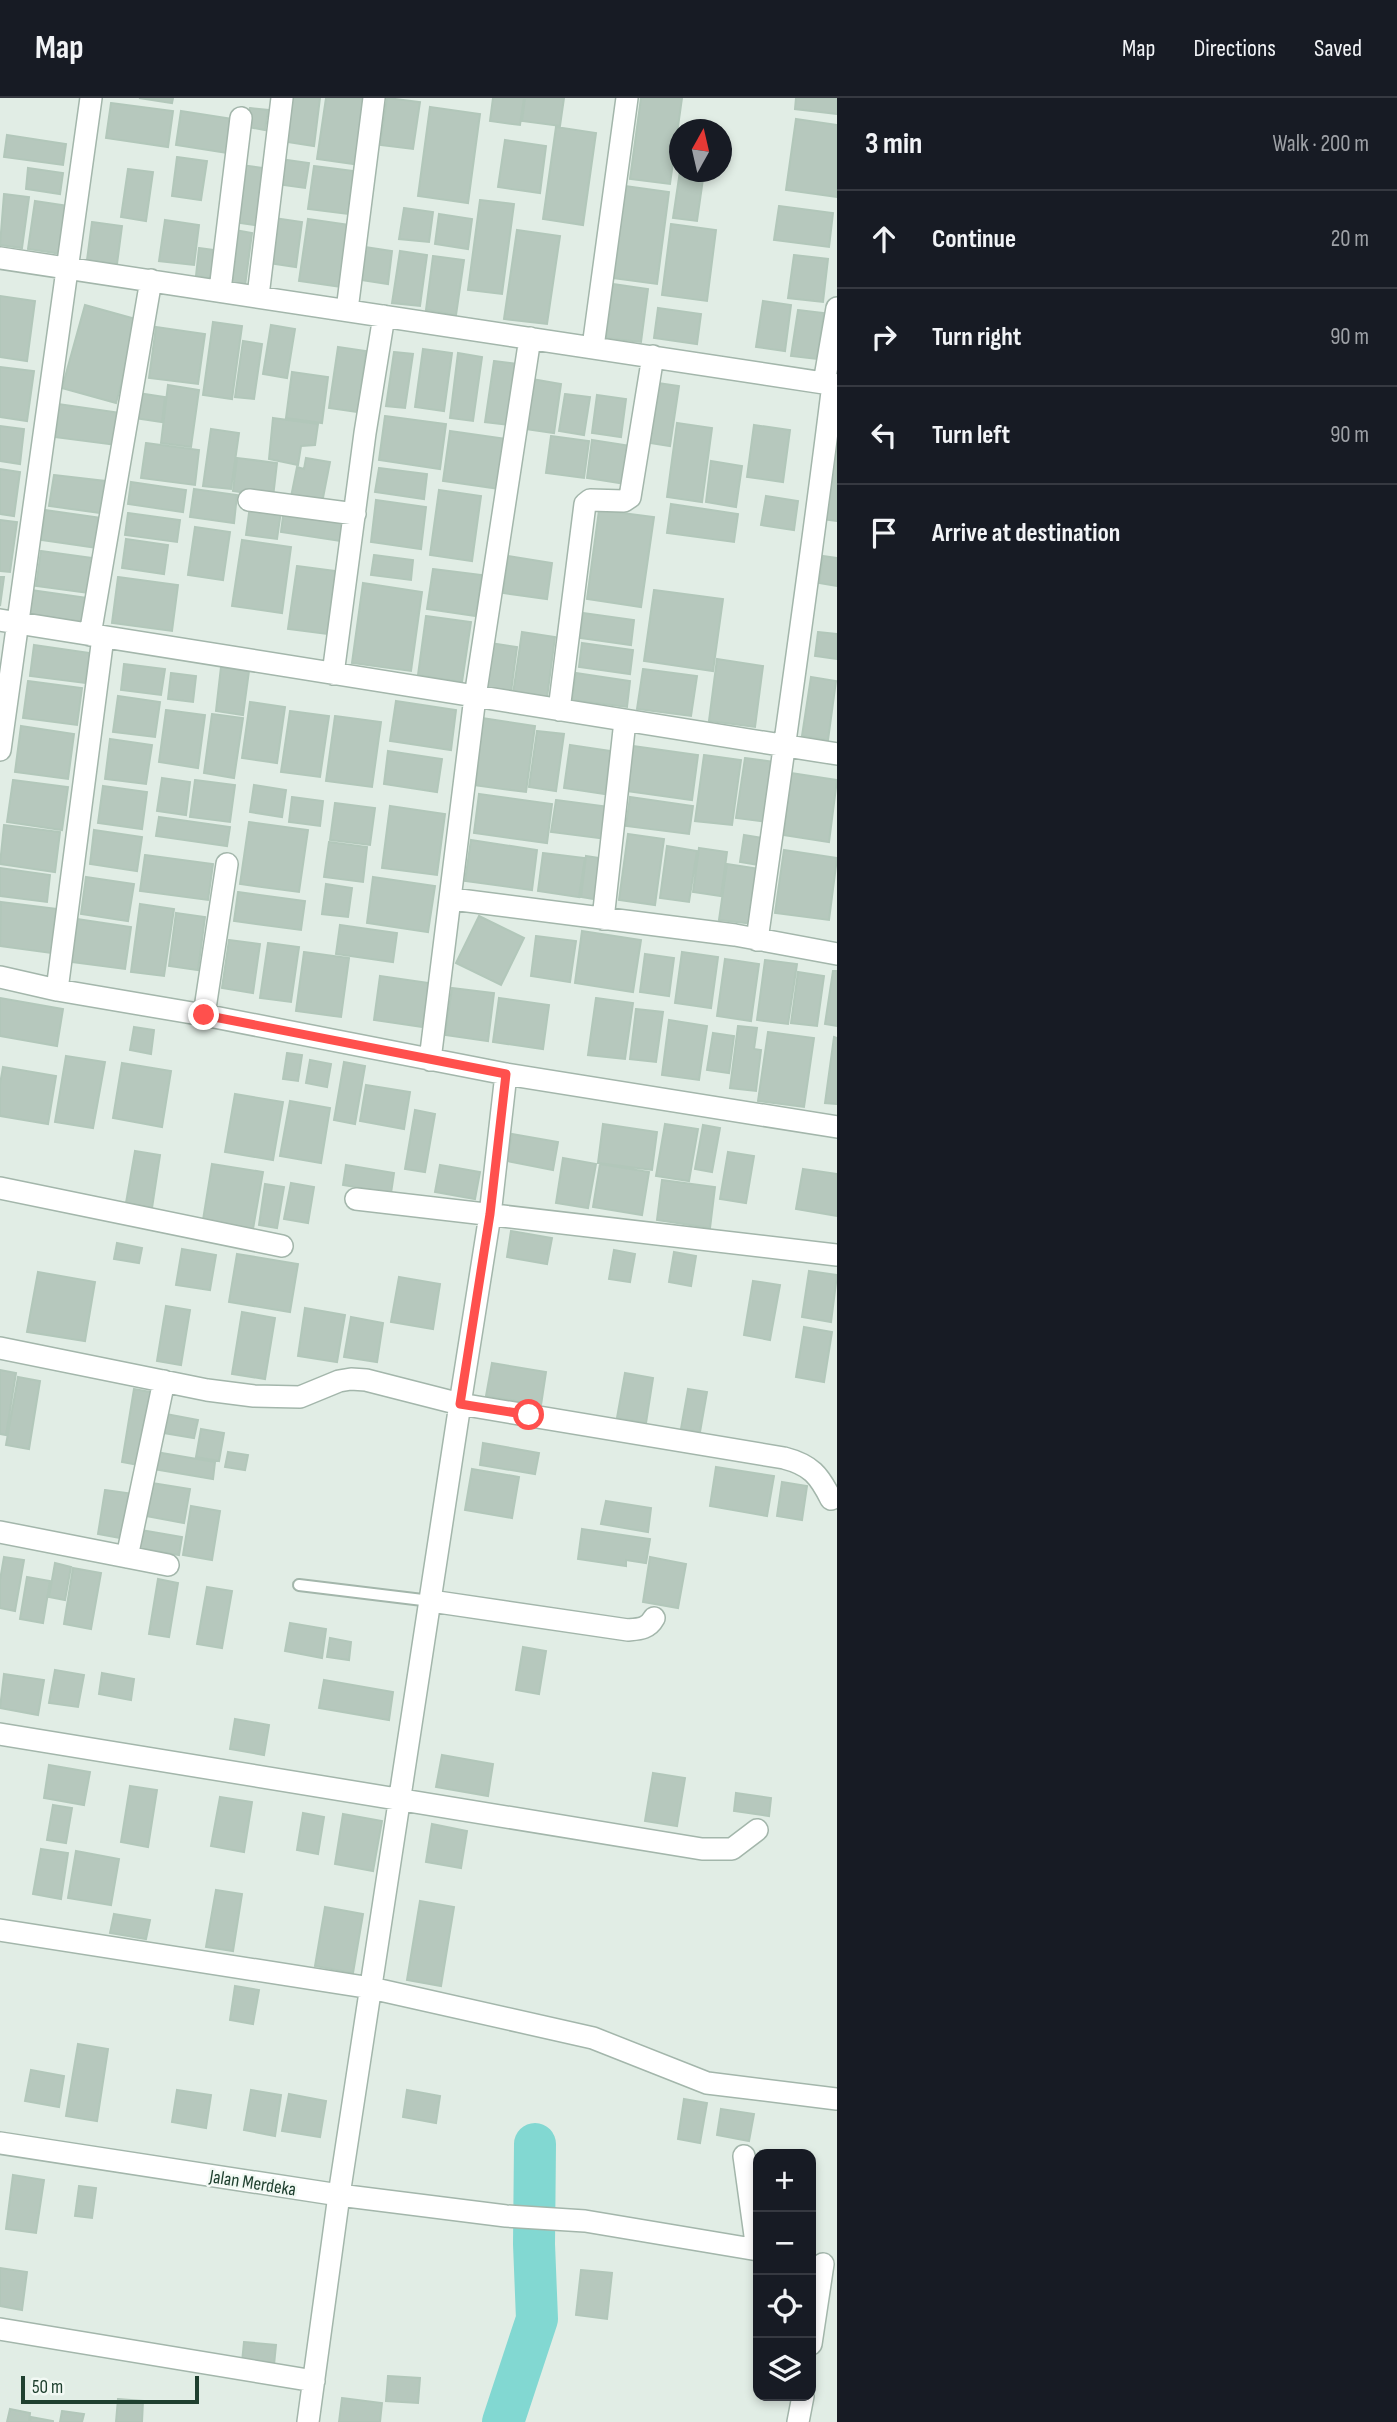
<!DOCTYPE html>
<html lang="en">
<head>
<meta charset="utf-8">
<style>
	body { margin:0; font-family:"Sofia Sans Condensed",sans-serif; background:#242831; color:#f1f3f6 }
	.controls { position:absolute; right:21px; bottom:21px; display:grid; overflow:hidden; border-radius:14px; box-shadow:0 4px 10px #0003 }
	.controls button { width:63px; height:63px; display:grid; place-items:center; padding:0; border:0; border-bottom:2px solid #363941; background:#171b24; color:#f1f3f6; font:35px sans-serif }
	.compass { position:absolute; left:669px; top:21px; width:63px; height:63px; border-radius:50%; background:#171b24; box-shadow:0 4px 10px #0003; rotate:8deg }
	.scale { position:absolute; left:21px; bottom:18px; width:178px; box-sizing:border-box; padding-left:7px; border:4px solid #1f402f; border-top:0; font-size:19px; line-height:24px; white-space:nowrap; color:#1f402f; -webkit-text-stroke:5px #f2f9f4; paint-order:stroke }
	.stop { position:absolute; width:21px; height:21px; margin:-16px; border:5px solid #ff504d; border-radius:50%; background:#fff }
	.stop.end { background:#ff504d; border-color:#fff; box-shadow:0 2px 7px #0008 }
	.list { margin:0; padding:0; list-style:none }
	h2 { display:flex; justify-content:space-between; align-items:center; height:91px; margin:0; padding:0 28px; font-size:30px }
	h2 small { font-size:23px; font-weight:400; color:#9ea1a6 }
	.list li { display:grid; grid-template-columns:46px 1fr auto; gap:21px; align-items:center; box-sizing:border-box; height:98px; padding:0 28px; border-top:2px solid #363941 }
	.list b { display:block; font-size:26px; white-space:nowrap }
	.list em { font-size:23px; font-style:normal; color:#9ea1a6 }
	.icon { flex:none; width:38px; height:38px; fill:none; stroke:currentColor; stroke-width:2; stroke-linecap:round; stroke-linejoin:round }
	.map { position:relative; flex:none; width:837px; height:2324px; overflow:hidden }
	header { display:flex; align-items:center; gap:42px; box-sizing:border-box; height:98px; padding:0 35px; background:#171b24; border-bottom:2px solid #363941 }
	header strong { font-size:33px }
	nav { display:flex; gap:38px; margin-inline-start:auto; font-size:24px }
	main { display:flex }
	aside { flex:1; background:#171b24 }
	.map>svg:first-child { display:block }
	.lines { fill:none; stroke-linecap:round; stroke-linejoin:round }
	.river { stroke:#82d8d2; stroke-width:42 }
	.building { fill:#b6c8bd; stroke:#b2c7ba; stroke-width:2 }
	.service-casing { stroke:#a3b6ab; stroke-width:14 }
	.minor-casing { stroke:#a3b6ab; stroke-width:24 }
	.service { stroke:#fff; stroke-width:10 }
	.minor { stroke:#fff; stroke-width:21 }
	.route { stroke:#ff504d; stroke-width:9 }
	.labels { text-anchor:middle; stroke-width:5; stroke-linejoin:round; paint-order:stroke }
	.street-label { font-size:19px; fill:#1f402f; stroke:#f2f9f4 }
</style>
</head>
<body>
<header>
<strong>Map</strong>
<nav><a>Map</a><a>Directions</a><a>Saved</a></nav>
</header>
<main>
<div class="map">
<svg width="837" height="2324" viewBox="0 0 837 2324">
	<rect width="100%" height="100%" fill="#e1ede5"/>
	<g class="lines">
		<!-- river -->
		<path class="river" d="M503 2324 537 2221 534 2146 535 2046"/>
	</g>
	<!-- building -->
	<path class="building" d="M139 0H173L172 5Z
		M287 0H320L314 48 281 43Z
		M326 0H370L361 67 317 61Z
		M387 0 420 4 413 51 380 47Z
		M493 0H524L520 27 490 23Z
		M525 0H564L560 28 522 23Z
		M641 0H682L670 86 630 81Z
		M796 0H837V16L795 11Z
		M111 5 173 13 168 49 106 40Z
		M430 9 480 16 468 105 418 98Z
		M250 10 268 12 265 32 248 29Z
		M181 13 233 21 228 55 176 47Z
		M796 21 837 27V99L786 92Z
		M556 29 596 35 583 127 543 121Z
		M7 37 66 46 63 67 4 59Z
		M505 42 546 48 540 95 498 89Z
		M177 59 207 63 201 102 172 98Z
		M280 61 309 65 305 90 276 86Z
		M241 67 270 71 262 128 233 124Z
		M314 68 354 73 348 116 308 111Z
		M28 70 63 75 60 96 26 91Z
		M128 71 153 74 146 123 121 119Z
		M680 73 704 74 697 123 673 120Z
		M625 88 669 94 657 186 612 180Z
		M4 96 29 99 22 150 0 147Z
		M480 102 514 106 502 196 468 192Z
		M35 103 69 108 62 156 28 151Z
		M779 108 833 115 829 149 774 142Z
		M404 110 433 114 429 144 399 141Z
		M439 116 472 121 468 151 435 146Z
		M274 120 302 124 296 169 268 165Z
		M308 121 350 127 342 189 299 183Z
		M165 122 199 127 194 167 159 163Z
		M92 124 122 128 117 166 87 162Z
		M671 126 716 132 707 203 662 197Z
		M235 132 252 135 245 188 228 185Z
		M517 132 560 138 547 226 504 221Z
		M365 149 392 153 388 186 361 182Z
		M199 150 222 153 218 181 196 178Z
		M400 153 427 157 420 208 392 205Z
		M794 157 828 161 823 204 788 200Z
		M433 158 464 162 456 217 426 212Z
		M613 186 648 191 641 244 606 240Z
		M0 198 35 203 27 263 0 259Z
		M763 203 791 207 785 253 756 249Z
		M85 207 139 222 116 305 62 290Z
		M658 210 701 216 697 246 654 240Z
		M798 212 824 215 817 261 791 258Z
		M213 224 242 228 232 301 203 297Z
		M271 227 295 231 287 280 263 276Z
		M156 229 205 236 198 286 149 280Z
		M243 243 262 246 254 301 235 299Z
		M338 249 366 253 358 314 329 310Z
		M423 251 452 255 444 313 415 309Z
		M394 254 413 256 405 310 386 308Z
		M458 255 482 259 473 323 450 320Z
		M494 263 519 266 511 327 485 324Z
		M0 269 34 273 27 323 0 319Z
		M292 274 328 279 322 325 286 320Z
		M532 281 561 286 554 335 525 331Z
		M658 285 679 288 670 348 650 345Z
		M168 287 199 292 191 349 161 345Z
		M138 295 165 299 162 324 134 320Z
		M565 296 590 299 584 337 559 333Z
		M597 297 626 301 621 339 592 335Z
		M58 306 121 315 116 347 54 339Z
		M385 318 446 326 440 371 379 362Z
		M273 320 318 326 315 347 301 348 298 367 269 361Z
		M677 325 712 330 702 404 667 399Z
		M754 327 790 332 783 384 747 379Z
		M0 328 24 331 20 366 0 363Z
		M211 331 239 335 231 391 203 388Z
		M450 333 507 341 500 391 443 383Z
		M551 338 589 343 584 380 546 375Z
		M592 342 631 348 626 386 587 380Z
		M832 344 837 345V423L821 421Z
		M146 345 199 352 195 387 141 380Z
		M237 360 277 365 273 399 233 393Z
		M306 360 330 364 321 410 290 404 297 369 304 371Z
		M711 363 742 368 736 409 706 404Z
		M379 370 427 376 424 401 375 394Z
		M0 371 20 374 14 418 0 416Z
		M54 377 105 383 101 415 49 408Z
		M131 384 186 392 183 414 128 406Z
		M194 391 237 397 234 425 190 419Z
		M439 392 481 398 472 463 430 457Z
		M766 398 798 403 794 432 761 427Z
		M376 402 426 409 421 451 371 444Z
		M671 406 738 416 734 444 667 435Z
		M250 408 281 413 277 441 246 437Z
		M284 411 351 420 348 444 281 434Z
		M45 412 102 420 98 450 41 442Z
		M599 412 654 419 641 509 587 501Z
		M128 415 180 422 177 444 125 437Z
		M0 422 17 424 10 474 0 473Z
		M195 429 230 434 223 482 188 477Z
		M126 441 168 447 164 476 122 470Z
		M242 442 291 449 282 515 232 508Z
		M41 453 93 460 88 495 36 488Z
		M374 457 413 462 411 482 371 477Z
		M508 458 552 465 547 501 503 495Z
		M823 458 837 460V488L819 485Z
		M297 468 336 473 327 536 288 531Z
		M433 471 482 477 476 518 427 511Z
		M0 479H4L0 508Z
		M118 479 178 487 172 533 112 525Z
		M363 485 422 494 411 573 352 565Z
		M31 492 88 500 85 524 28 516Z
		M654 492 723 501 713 573 644 563Z
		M583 515 634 522 631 547 580 540Z
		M426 518 471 524 462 584 418 577Z
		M522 534 555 539 547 600 513 596Z
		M818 534 837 536V561L815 558Z
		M490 545 517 549 511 594 483 590Z
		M582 545 633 552 630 576 579 569Z
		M34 547 90 555 85 585 30 578Z
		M717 561 763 568 755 629 709 623Z
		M124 566 165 571 161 597 121 592Z
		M221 569 249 573 243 617 216 613Z
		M643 571 697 578 691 618 637 611Z
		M171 575 196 578 193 604 168 601Z
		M576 575 630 583 627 609 572 602Z
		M811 579 836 583 828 642 802 638Z
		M28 583 82 590 77 627 23 620Z
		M118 598 160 604 155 639 113 634Z
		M396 603 456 612 451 652 390 643Z
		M250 604 285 609 277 665 242 660Z
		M166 612 205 617 198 670 159 664Z
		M290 613 329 618 320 679 281 674Z
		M212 616 243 620 234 680 204 675Z
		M335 618 381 624 372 689 326 683Z
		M482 620 535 628 526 694 473 687Z
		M21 628 74 636 68 681 15 674Z
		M537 633 564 636 556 693 529 689Z
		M110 641 152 647 146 686 105 681Z
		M570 647 611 653 605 696 564 690Z
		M633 648 698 657 692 702 626 693Z
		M388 653 442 661 437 694 384 686Z
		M704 657 741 662 732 727 695 723Z
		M745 660 775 664 767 724 736 720Z
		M791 675 837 682 829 744 783 737Z
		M162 680 190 684 186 717 157 713Z
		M13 682 68 689 62 732 7 724Z
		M195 682 235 687 230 724 190 719Z
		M254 687 286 692 282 719 250 714Z
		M103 688 147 694 142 731 98 725Z
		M479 696 552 706 547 745 474 735Z
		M292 699 323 703 320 728 289 724Z
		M630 699 693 708 689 736 626 728Z
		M556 702 610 709 606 741 551 734Z
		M335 705 375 710 370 747 330 742Z
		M390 708 445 716 437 777 382 770Z
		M159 719 230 729 227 748 156 738Z
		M249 724 308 732 299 794 240 786Z
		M4 727 60 734 55 774 0 766Z
		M94 732 142 739 137 773 90 766Z
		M628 736 664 741 655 807 619 802Z
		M744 737 763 740 759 767 740 764Z
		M471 742 537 752 532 792 465 783Z
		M329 744 367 749 363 784 324 779Z
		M667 748 697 753 689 804 660 800Z
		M699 750 727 754 721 798 693 794Z
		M784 752 837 760 829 822 775 815Z
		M543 755 585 760 579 799 538 793Z
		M145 757 213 766 208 802 140 793Z
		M586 758 606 761 600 802 581 799Z
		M727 766 760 771 753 826 719 822Z
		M0 770 50 777 47 804 0 798Z
		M86 779 134 786 128 823 81 816Z
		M373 779 435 788 428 834 367 825Z
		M326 786 352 790 348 819 322 816Z
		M238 794 305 803 301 832 234 823Z
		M1 804 58 811 51 855 0 848Z
		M140 806 174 811 164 878 131 874Z
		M176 815 205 819 198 872 169 868Z
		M479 818 524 840 501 887 456 865Z
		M77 821 131 829 125 871 71 864Z
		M340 827 397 835 393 864 336 856Z
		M582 833 641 842 633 894 575 885Z
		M536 838 576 843 570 884 531 878Z
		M229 842 260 846 253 895 222 890Z
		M268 845 299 849 291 904 260 900Z
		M304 854 349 860 341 919 296 913Z
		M682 854 718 859 711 910 675 905Z
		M645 856 674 860 669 898 640 894Z
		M725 861 759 866 751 923 717 918Z
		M765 862 797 866 788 926 757 922Z
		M833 873H837V928L825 926Z
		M798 874 824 878 817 928 791 925Z
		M380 878 429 885 423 929 374 922Z
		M452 890 494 895 488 943 445 937Z
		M0 900 63 911 57 948 0 938Z
		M499 900 549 907 543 951 493 944Z
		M596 900 633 905 625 961 588 957Z
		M636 911 663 914 656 964 630 961Z
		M669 922 707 928 699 982 662 977Z
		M738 928 757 930 754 951 761 952 756 993 730 990Z
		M134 929 154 932 151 956 130 952Z
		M768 934 814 940 804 1009 758 1003Z
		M713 935 734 938 729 975 707 972Z
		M834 939 837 940V1006L825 1005Z
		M287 955 302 957 298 983 283 981Z
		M66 958 105 964 93 1030 55 1024Z
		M310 962 331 966 327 989 306 985Z
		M344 964 365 968 355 1026 334 1022Z
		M122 965 171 973 162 1029 113 1020Z
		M3 969 56 978 48 1026 0 1018V986Z
		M366 987 410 994 404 1031 360 1023Z
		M235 996 283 1004 273 1062 225 1054Z
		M290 1003 330 1010 321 1065 280 1058Z
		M415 1012 435 1016 425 1074 405 1071Z
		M603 1026 657 1034 652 1072 598 1065Z
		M665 1026 698 1031 689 1083 656 1078Z
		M703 1027 720 1030 712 1074 695 1071Z
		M512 1036 558 1044 553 1072 507 1063Z
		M135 1053 160 1057 152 1110 126 1105Z
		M728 1054 754 1058 746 1105 720 1101Z
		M563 1060 596 1066 588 1110 556 1105Z
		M212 1066 263 1074 253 1131 203 1122Z
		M600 1066 649 1074 642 1117 593 1109Z
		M346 1067 394 1075 391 1095 343 1087Z
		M440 1067 480 1074 475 1101 435 1094Z
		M803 1071 837 1076V1118L796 1111Z
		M662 1082 715 1089 710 1130 657 1122Z
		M291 1085 314 1089 308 1125 284 1121Z
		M265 1086 284 1089 277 1130 259 1127Z
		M511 1133 552 1140 547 1166 507 1159Z
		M117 1145 142 1150 139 1165 114 1161Z
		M182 1151 216 1157 210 1192 176 1187Z
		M614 1152 635 1156 630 1184 609 1181Z
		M674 1154 696 1158 691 1188 669 1184Z
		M237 1156 298 1166 290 1214 229 1204Z
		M809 1173 837 1177 831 1224 802 1219Z
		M38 1174 95 1184 85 1243 27 1234Z
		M399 1179 440 1186 433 1231 391 1224Z
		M753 1183 780 1187 770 1242 744 1237Z
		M166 1208 190 1212 181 1267 157 1263Z
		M305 1210 345 1217 337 1264 298 1258Z
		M242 1214 275 1220 265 1281 232 1276Z
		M351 1219 383 1225 377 1264 344 1259Z
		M804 1229 832 1234 824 1284 796 1279Z
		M492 1265 546 1274 541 1307 486 1298Z
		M0 1272 16 1275 6 1337 0 1336Z
		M625 1275 653 1280 646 1325 617 1320Z
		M18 1279 40 1283 29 1351 6 1347Z
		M134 1291 156 1295 144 1368 122 1364Z
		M688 1291 707 1294 700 1334 681 1331Z
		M166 1316 198 1322 194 1340 163 1335Z
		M201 1331 224 1335 219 1363 196 1359Z
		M483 1345 539 1355 535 1376 480 1367Z
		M156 1354 215 1364 213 1381 153 1371Z
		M228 1354 248 1357 245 1372 225 1369Z
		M716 1369 774 1378 767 1418 710 1408Z
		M472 1371 519 1379 512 1420 465 1412Z
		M782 1384 807 1388 802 1422 777 1418Z
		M152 1385 190 1391 184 1425 146 1418Z
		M105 1392 134 1396 126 1441 98 1436Z
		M606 1403 651 1410 648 1434 601 1426Z
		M191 1408 220 1413 212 1462 183 1457Z
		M582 1431 650 1441 646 1465 626 1462V1468L578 1461Z
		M141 1432 182 1439 179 1457 138 1450Z
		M4 1459 24 1462 15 1513 0 1510V1482Z
		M650 1459 686 1466 678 1510 643 1504Z
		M55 1465 71 1469 65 1502 49 1499Z
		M73 1470 101 1475 91 1531 64 1526Z
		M27 1479 50 1483 43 1525 20 1521Z
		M158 1481 178 1485 169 1539 149 1536Z
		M207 1489 232 1493 222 1550 197 1546Z
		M290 1525 326 1531 322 1560 285 1553Z
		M330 1540 351 1544 349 1562 327 1559Z
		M523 1549 546 1553 539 1596 516 1592Z
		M55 1572 84 1577 78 1609 49 1605Z
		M102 1575 134 1581 131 1602 99 1596Z
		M4 1576 44 1582 38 1617 0 1610Z
		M324 1582 393 1594 389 1622 319 1610Z
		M235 1621 269 1627 264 1657 230 1651Z
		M442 1657 493 1666 488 1698 436 1689Z
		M49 1667 90 1674 84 1707 44 1700Z
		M653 1675 685 1680 677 1728 645 1723Z
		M130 1688 157 1692 148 1749 121 1744Z
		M736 1695 771 1700 769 1718 734 1713Z
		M220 1699 252 1704 244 1754 211 1748Z
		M53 1707 72 1710 66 1745 47 1742Z
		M303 1715 324 1719 318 1756 297 1752Z
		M343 1716 382 1723 373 1773 335 1766Z
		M432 1726 467 1733 461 1770 426 1764Z
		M41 1751 68 1755 61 1801 33 1796Z
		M76 1753 119 1761 111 1807 68 1800Z
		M216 1792 242 1796 233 1853 206 1849Z
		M420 1803 454 1809 441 1888 407 1882Z
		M325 1809 363 1816 353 1875 315 1868Z
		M114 1816 150 1822 146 1841 110 1835Z
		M235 1888 259 1892 253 1926 230 1922Z
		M78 1946 108 1951 97 2023 66 2018Z
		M31 1972 64 1978 59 2009 25 2003Z
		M177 1992 211 1997 206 2030 172 2024Z
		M251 1992 281 1997 275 2038 244 2032Z
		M407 1992 440 1998 436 2025 403 2019Z
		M289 1996 326 2003 320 2039 282 2033Z
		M684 2001 707 2005 700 2045 678 2041Z
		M721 2011 754 2016 749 2043 717 2037Z
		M13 2077 44 2082 36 2135 6 2131Z
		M79 2088 96 2090 92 2120 75 2118Z
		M0 2170 27 2174 22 2212 0 2208Z
		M581 2172 612 2175 607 2221 576 2217Z
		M244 2244 276 2247 274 2267 242 2264Z
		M388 2278 420 2280 418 2305 386 2303Z
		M342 2300 382 2305 380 2324H339Z
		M118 2301 143 2303 142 2324H116Z
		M10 2311 30 2315 29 2324H7Z
		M62 2313 84 2316 82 2324H60Z
		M31 2319 53 2323V2324H30Z"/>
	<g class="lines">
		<!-- service casing -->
		<g class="service-casing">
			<path id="service" d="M299 1487 431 1503"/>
		</g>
		<!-- minor casing -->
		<g class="minor-casing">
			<path id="minor" d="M0 160 837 287
				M220 192 241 20
				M258 198 282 0
				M347 212 374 0
				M593 249 627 0
				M824 285 837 210
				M249 402 355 416
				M0 522 837 656
				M90 537 151 182
				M333 576 365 335 384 218
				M559 612 585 406 590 402 624 403 630 399 653 258
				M0 652 91 0
				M452 801 735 837 837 856
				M603 821 625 623
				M757 842C783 657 810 472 833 286
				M0 879 57 892 204 917 506 976 837 1029
				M57 892 103 539
				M204 917 227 766
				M430 962 475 599 530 240
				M0 1090 282 1148
				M356 1101 837 1157
				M0 1250 207 1292 254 1298 300 1299 339 1283 351 1281 366 1282 460 1306 490 1117 506 976
				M0 1434 168 1467
				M127 1459 164 1283
				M431 1503 628 1532C639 1531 648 1531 654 1520
				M0 1636 702 1751H732L757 1732
				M0 1832 371 1890 593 1940 707 1985 837 2001
				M0 2045 339 2097 506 2118 585 2123 758 2152
				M744 2058 757 2152
				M0 2231 314 2283
				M811 2246 823 2166
				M308 2324 339 2097 460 1306 784 1360C811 1367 819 1377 831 1401
				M798 2324 803 2298"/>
		</g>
		<!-- service -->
		<use href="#service" class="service"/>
		<!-- minor -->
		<use href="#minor" class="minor"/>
	</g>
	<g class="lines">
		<!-- route -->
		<path class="route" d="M204 917 506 976 490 1116 460 1306 529 1317"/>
	</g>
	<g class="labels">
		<!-- street labels -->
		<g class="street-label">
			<text transform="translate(253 2084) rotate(9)" y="7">Jalan Merdeka</text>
		</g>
	</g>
</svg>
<div class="controls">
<button>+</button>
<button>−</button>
<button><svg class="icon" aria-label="locate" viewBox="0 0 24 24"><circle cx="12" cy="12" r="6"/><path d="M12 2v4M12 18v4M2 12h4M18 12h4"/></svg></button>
<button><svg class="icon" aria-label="layers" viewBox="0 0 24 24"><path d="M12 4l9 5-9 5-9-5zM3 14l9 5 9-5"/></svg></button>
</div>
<svg class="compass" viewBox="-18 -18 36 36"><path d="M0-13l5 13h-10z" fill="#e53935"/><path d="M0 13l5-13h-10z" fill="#9ea1a6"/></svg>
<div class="scale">50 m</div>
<div class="stop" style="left:529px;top:1317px"></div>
<div class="stop end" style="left:204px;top:917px"></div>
</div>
<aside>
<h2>3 min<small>Walk · 200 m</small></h2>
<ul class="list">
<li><svg class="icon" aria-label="ahead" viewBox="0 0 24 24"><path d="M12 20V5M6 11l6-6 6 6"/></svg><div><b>Continue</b></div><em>20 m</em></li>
<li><svg class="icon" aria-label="right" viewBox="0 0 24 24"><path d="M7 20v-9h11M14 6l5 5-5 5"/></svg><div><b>Turn right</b></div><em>90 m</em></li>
<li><svg class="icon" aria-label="left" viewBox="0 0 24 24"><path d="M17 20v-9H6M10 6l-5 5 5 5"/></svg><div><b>Turn left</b></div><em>90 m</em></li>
<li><svg class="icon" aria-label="arrive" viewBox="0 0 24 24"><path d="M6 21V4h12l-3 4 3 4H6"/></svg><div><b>Arrive at destination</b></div></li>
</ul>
</aside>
</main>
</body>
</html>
